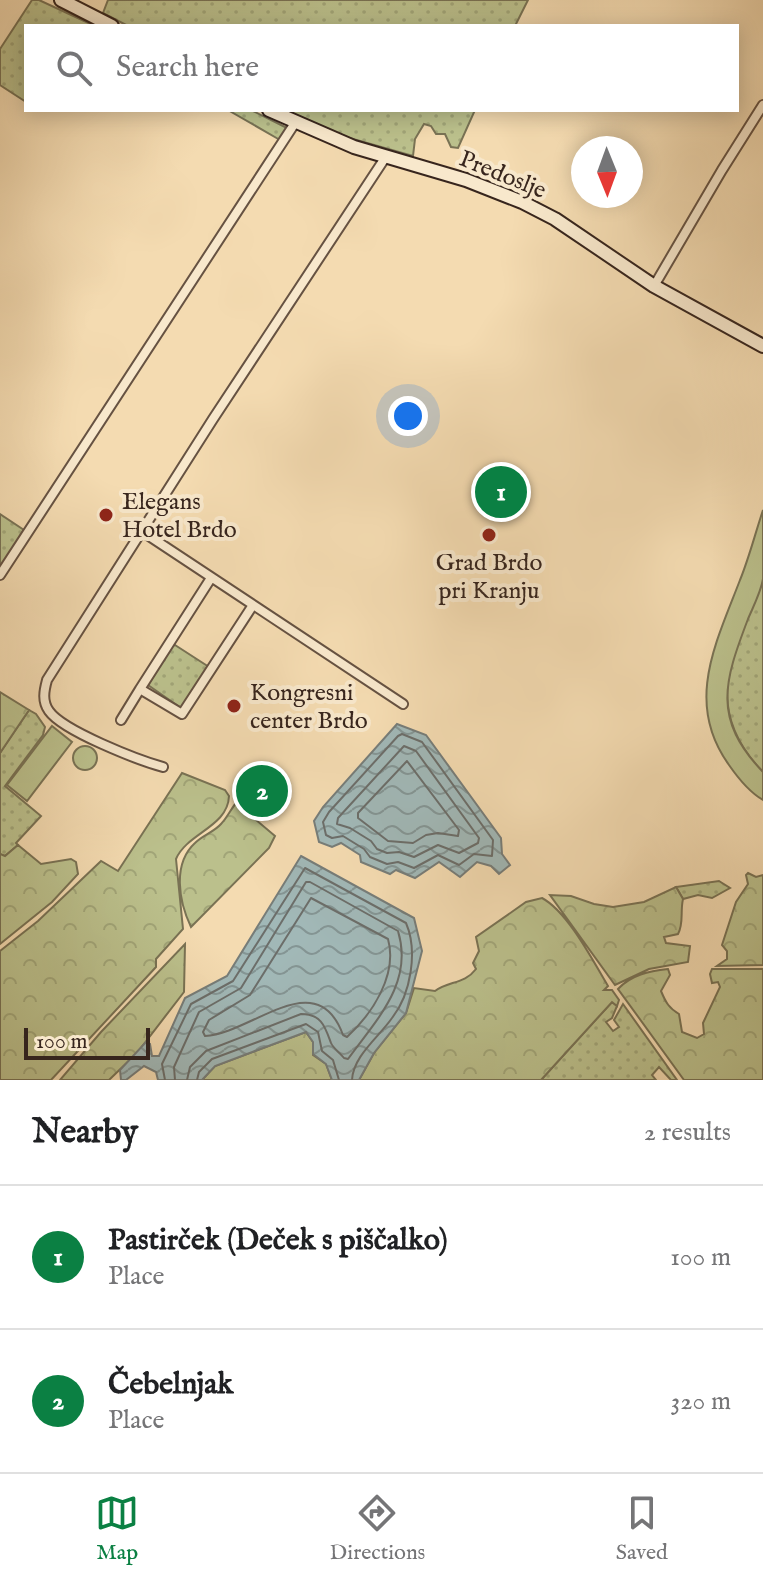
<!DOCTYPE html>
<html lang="en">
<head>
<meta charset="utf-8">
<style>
	body { margin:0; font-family:"IM FELL English",serif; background:#f6f6f6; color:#202124 }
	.compass { position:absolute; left:571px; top:136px; width:72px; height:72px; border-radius:50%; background:#fff; box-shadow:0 4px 20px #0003; rotate:179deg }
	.scale { position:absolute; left:24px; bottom:20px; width:126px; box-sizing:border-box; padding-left:8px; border:4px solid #37251d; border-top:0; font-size:22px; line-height:28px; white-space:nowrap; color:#37251d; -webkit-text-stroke:6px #f8e8cc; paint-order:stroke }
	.you { position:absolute; left:408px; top:416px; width:28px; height:28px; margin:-20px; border:6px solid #fff; border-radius:50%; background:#1a73e8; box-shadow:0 0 0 12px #1a73e833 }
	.badge { display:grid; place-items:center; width:52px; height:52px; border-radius:50%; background:#0b8043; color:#fff; font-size:26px; font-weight:700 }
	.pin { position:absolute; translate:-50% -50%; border:4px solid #fff; box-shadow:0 2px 8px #0006 }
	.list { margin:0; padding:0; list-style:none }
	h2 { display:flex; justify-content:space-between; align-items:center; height:104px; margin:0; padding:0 32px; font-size:34px }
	h2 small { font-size:26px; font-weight:400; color:#757577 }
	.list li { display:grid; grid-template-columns:52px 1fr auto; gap:24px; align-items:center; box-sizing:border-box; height:144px; padding:0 32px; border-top:2px solid #e0e0e0 }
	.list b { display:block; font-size:30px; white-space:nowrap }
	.list p { margin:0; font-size:26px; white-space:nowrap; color:#757577 }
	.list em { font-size:26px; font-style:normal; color:#757577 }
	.icon { flex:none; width:44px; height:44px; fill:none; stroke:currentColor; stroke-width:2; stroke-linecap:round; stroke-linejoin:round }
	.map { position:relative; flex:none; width:763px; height:1080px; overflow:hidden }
	.search { position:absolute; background:#fff; box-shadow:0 4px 20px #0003; left:24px; right:24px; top:24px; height:88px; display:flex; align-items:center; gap:20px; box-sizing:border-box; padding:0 28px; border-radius:0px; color:#757577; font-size:30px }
	.sheet { height:392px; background:#fff }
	nav { display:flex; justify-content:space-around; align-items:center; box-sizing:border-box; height:112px; border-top:2px solid #e0e0e0; background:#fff; font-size:22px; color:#757577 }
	nav a { display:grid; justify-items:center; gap:4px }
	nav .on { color:#0b8043 }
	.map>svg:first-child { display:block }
	.green { fill:url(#green-dots); stroke:#797254; stroke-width:2 }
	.forest { fill:url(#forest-crowns); stroke:#797254; stroke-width:2 }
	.pitch { fill:#bbc08c; stroke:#797254; stroke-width:2 }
	.water { fill:url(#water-waves); stroke:#777d79; stroke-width:2 }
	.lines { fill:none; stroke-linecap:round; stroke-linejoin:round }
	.shore { stroke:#6c6e6a; stroke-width:2 }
	.street-casing { stroke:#665242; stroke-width:12 }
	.secondary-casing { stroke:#37251d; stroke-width:16 }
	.street { stroke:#f8e8cc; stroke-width:8 }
	.secondary { stroke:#f8e8cc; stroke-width:12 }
	.poi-dot { fill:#8f2418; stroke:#f8e8cc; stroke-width:3 }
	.labels { text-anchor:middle; stroke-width:8; stroke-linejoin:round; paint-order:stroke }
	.street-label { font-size:24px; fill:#37251d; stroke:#f8e8cc }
	.poi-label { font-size:24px; fill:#37251d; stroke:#f8e8cc; text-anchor:start }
</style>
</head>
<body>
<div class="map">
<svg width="763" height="1080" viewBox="0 0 763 1080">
	<defs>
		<pattern id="green-dots" width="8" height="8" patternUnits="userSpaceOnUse" patternTransform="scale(2)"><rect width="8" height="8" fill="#bbc08c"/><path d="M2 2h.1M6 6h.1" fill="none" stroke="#a1a578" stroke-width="1.8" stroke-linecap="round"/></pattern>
		<pattern id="forest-crowns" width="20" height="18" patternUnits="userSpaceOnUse" patternTransform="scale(2)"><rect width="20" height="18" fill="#bbc08c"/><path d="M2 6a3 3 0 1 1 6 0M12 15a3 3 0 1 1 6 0" fill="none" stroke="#a1a578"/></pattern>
		<pattern id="water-waves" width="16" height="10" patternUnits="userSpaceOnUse" patternTransform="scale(2)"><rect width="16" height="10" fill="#a1b8b7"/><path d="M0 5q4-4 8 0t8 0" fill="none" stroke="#849594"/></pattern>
	</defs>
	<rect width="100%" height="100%" fill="#f4dbb1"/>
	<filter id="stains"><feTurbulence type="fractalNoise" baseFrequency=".0025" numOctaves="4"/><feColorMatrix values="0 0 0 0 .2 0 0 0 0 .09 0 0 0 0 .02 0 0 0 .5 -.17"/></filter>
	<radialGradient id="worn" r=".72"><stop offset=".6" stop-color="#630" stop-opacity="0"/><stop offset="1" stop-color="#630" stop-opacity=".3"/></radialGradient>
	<!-- green -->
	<path class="green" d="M32 0H39L95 26H26V102L0 85V49Z
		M108 0H528L515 26H128L103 13Z
		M228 110H251L287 128 280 140Z
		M283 110H475L458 148 451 147 445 134H436L431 126 424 124 415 139 413 156 346 137Z
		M0 514 24 530 0 569Z
		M763 580V772C699 706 735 653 763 580Z
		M175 645 209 667 181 708 148 685 172 646Z
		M29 710 36 714 45 727 43 735 5 786 41 816 16 843 18 845 5 856 0 854V753Z
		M719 881 730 888 712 898 698 895 683 899 676 887Z
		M612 1002 617 1006 612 1018 606 1022 613 1031 619 1027 614 1020 623 1004 677 1080H671L659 1067 652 1075 656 1080H541Z"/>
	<!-- forest -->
	<path class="forest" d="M0 692 29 710 0 753Z
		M182 773 225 790 229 796C228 827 187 833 176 859L183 929 156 959V967L51 1080H0V951L38 921 101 861 118 871Z
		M236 803 275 836 269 848 191 927C179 902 172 864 195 843 203 835 214 832 221 824 227 818 231 809 236 803Z
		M18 845 41 864 71 859 76 862 78 874 52 902 0 944V854L5 856Z
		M748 873 756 877 763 875V965L717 966 727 959V951L722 945 736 902 748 884 746 875Z
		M676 887 683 899C680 912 684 923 678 934L664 937 666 943 690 946 688 962 649 969 615 985 550 895 571 896 594 904 613 907 644 902Z
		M542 898C568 912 593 961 608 986L604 990H612L619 1000 617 1006 612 1002 541 1080H359L374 1053 406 1013 414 988 435 991C448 981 465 984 476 969L473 963 479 951 476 937 526 902Z
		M185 944 184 992 137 1053 109 1080H60L101 1032Z
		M668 969 670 975 661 991C666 1003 669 1008 679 1014L682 1032 697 1038 704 1034 703 1023 720 987 718 982 712 983 710 974 712 969H763V1080H684L618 989C631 975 649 971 668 969Z
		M306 1032 313 1042V1055L326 1064 332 1080H202L215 1066Z"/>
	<!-- pitch -->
	<path class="pitch" d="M763 510C763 532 763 557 763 579 761 592 753 607 748 619 724 682 712 719 763 772V800C749 792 738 778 729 765 684 703 716 643 740 580 749 558 755 534 763 510Z
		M52 726 72 742 27 801 7 785Z
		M73 758a12 12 0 1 1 24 0a12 12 0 1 1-24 0Z"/>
	<!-- water -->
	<path class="water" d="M397 724 426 735 501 838 502 854 510 865 499 874 491 866 477 862 460 877 439 862 415 878 396 870 390 874 361 862 360 855 341 843 332 847 319 842 314 821 323 807Z
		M301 856 414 918 422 951 406 1013 374 1053 359 1080H332L326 1064 313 1054V1042L306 1032 215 1066 202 1080H158L156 1072 144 1066 126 1080H121L120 1070 146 1042 150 1044 152 1056H159L185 998 227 976Z"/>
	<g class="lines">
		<!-- shore -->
		<path class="shore" d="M402 734 422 742 493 840 492 856 474 854 459 865 438 855 414 868 398 862 387 864 370 857 364 849 343 836 332 838 326 835 323 822 329 812 398 736Z
			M404 746 416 751 479 838 478 843 459 853 438 845 414 857 399 852 387 853 377 849 371 841 350 828 337 824 338 818Z
			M407 761 459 830 458 836 438 833 426 835 413 843 388 841 358 818V813Z
			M311 898 388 939C398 975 372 1014 347 1037L343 1035C317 963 251 1034 205 1036L203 1032 209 1020 250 995Z
			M165 1080 162 1064 191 1004 233 981 305 868 406 923C418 951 411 994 392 1018 379 1037 353 1056 352 1080
			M175 1080 174 1067 199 1012 241 988 306 882H310L398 931C414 983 376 1020 348 1059L344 1058C340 1053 333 1048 331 1043 325 1027 322 1014 301 1014L206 1051 190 1067 187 1080
			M197 1080 199 1072 212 1059 306 1024 318 1032 322 1051 333 1060 339 1080"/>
		<!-- street casing -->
		<g class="street-casing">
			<path id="street" d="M654 286 722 170 763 105
				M143 532 403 704
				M0 575 295 123
				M211 578 140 689 182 714 253 605
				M121 720 140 689
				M163 767C138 760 63 731 49 711 42 701 44 691 47 680L213 419 385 158"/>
		</g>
		<!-- secondary casing -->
		<g class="secondary-casing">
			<path id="secondary" d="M61 0 112 26
				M269 110 354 147 466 180 522 202 555 219 654 286 763 346"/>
		</g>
		<!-- street -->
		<use href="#street" class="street"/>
		<!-- secondary -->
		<use href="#secondary" class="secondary"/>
	</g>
	<!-- markers -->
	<g class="poi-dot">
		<circle cx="106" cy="515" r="8"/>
		<circle cx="489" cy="535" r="8"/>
		<circle cx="234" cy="706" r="8"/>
	</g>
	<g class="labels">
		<!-- street labels -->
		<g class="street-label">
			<text transform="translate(503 174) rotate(22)" y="8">Predoslje</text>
		</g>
		<!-- poi labels -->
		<g class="poi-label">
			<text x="122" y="509">Elegans<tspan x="122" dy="28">Hotel Brdo</tspan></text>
			<text x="489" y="570" text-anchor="middle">Grad Brdo<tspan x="489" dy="28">pri Kranju</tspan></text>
			<text x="250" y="700">Kongresni<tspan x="250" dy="28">center Brdo</tspan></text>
		</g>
	</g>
	<rect width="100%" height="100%" filter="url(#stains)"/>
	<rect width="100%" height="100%" fill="url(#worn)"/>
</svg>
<svg class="compass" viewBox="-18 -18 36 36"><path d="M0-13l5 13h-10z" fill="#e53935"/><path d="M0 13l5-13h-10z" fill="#757577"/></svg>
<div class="scale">100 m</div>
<div class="you"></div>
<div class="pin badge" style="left:501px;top:492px">1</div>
<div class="pin badge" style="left:262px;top:791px">2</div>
<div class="search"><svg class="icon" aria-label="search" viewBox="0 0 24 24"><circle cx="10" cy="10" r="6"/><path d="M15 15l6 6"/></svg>Search here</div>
</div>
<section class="sheet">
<h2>Nearby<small>2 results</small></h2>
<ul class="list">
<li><span class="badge">1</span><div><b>Pastirček (Deček s piščalko)</b><p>Place</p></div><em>100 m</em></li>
<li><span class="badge">2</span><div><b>Čebelnjak</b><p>Place</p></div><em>320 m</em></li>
</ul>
</section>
<nav>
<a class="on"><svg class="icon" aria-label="map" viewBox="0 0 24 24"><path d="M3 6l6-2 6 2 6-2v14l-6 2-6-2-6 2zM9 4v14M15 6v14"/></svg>Map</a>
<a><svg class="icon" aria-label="directions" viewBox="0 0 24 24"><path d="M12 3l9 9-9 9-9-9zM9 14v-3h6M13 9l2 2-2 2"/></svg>Directions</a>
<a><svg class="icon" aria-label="saved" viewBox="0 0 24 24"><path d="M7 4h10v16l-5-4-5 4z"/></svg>Saved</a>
</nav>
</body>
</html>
